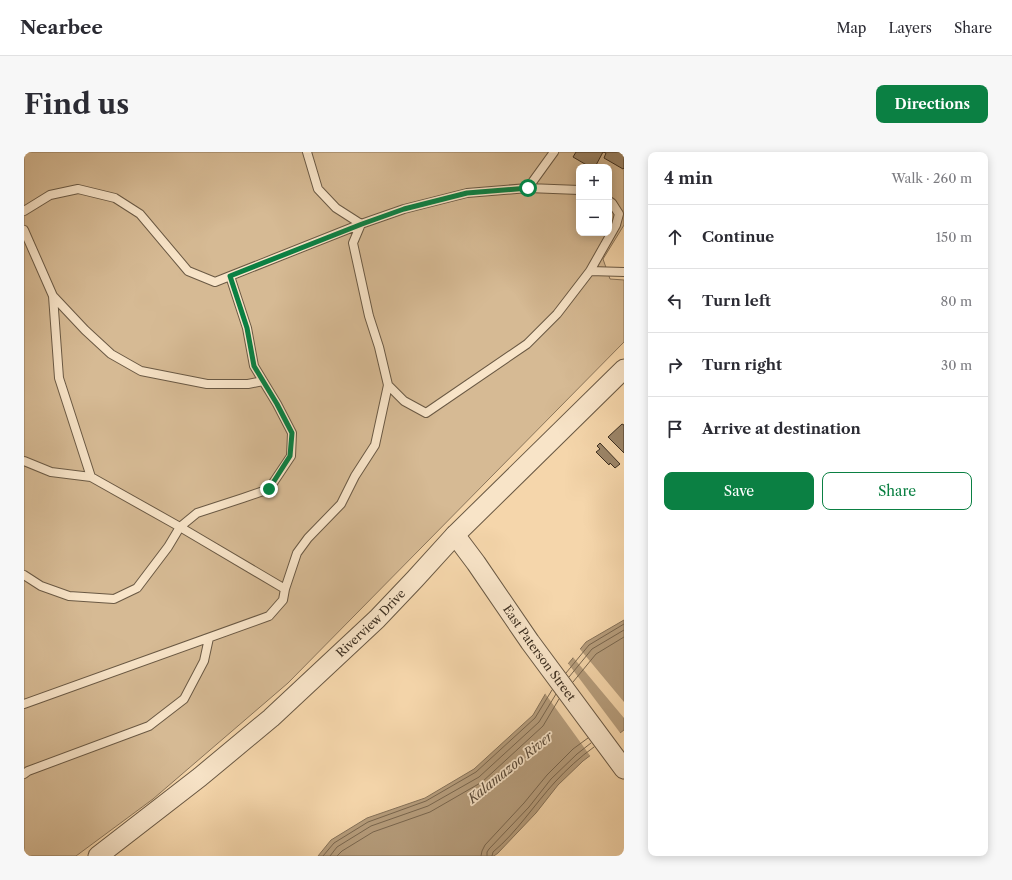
<!DOCTYPE html>
<html lang="en">
<head>
<meta charset="utf-8">
<style>
	body { margin:0; font-family:"Libre Caslon Text",serif; background:#f7f7f7; color:#2b2b33 }
	.controls { position:absolute; right:12px; top:12px; display:grid; overflow:hidden; border-radius:8px; box-shadow:0 2px 10px #0003 }
	.controls button { width:36px; height:36px; display:grid; place-items:center; padding:0; border:0; border-bottom:1px solid #e1e1e2; background:#fff; color:#2b2b33; font:20px sans-serif }
	.stop { position:absolute; width:12px; height:12px; margin:-9px; border:3px solid #0b8043; border-radius:50%; background:#fff }
	.stop.end { background:#0b8043; border-color:#fff; box-shadow:0 1px 4px #0008 }
	.list { margin:0; padding:0; list-style:none }
	h2 { display:flex; justify-content:space-between; align-items:center; height:52px; margin:0; padding:0 16px; font-size:17px }
	h2 small { font-size:13px; font-weight:400; color:#7c7c81 }
	.list li { display:grid; grid-template-columns:26px 1fr auto; gap:12px; align-items:center; box-sizing:border-box; height:64px; padding:0 16px; border-top:1px solid #e1e1e2 }
	.list b { display:block; font-size:15px; white-space:nowrap }
	.list em { font-size:13px; font-style:normal; color:#7c7c81 }
	.actions { display:flex; gap:8px; padding:12px 16px }
	.actions a { flex:1; padding:9px 0; border:1px solid #0b8043; border-radius:8px; text-align:center; font-size:14px; color:#0b8043 }
	.actions .main { background:#0b8043; color:#fff }
	.icon { flex:none; width:22px; height:22px; fill:none; stroke:currentColor; stroke-width:2; stroke-linecap:round; stroke-linejoin:round }
	.map { position:relative; flex:none; width:600px; height:704px; overflow:hidden; border-radius:8px }
	header { display:flex; align-items:center; gap:24px; box-sizing:border-box; height:56px; padding:0 20px; background:#fff; border-bottom:1px solid #e1e1e2 }
	header strong { font-size:19px }
	nav { display:flex; gap:22px; margin-inline-start:auto; font-size:14px }
	.intro { display:flex; align-items:center; justify-content:space-between; box-sizing:border-box; height:96px; padding:0 24px }
	h1 { margin:0; font-size:28px }
	.button { padding:10px 18px; border-radius:8px; background:#0b8043; color:#fff; font-size:14px; font-weight:700 }
	main { display:flex; gap:24px; padding:0 24px }
	aside { flex:1; background:#fff; border-radius:8px; box-shadow:0 2px 10px #0003 }
	.map>svg:first-child { display:block }
	.green { fill:#d6ba94; stroke:#89745a; fill-rule:evenodd }
	.water { fill:#b69d7c; stroke:#857158 }
	.pier { fill:#f5d6ab }
	.lines { fill:none; stroke-linecap:round; stroke-linejoin:round }
	.shore { stroke:#79664e; stroke-width:1 }
	.building { fill:#9c8669; stroke:#3c2f21 }
	.service-casing { stroke:#6a5944; stroke-width:10 }
	.tertiary-casing { stroke:#6a5944; stroke-width:21 }
	.service { stroke:#f8e4c8; stroke-width:8 }
	.tertiary { stroke:#f8e4c8; stroke-width:19 }
	.route { stroke:#0b8043; stroke-width:5 }
	.labels { text-anchor:middle; stroke-width:3.5; stroke-linejoin:round; paint-order:stroke }
	.street-label { font-size:12px; fill:#3c2f21; stroke:#f8e4c8 }
	.water-label { font-size:13px; font-style:italic; fill:#5a4a38; stroke:#f8e4c8 }
</style>
</head>
<body>
<header>
<strong>Nearbee</strong>
<nav><a>Map</a><a>Layers</a><a>Share</a></nav>
</header>
<div class="intro"><h1>Find us</h1><a class="button">Directions</a></div>
<main>
<div class="map">
<svg width="600" height="704" viewBox="0 0 600 704">
	<rect width="100%" height="100%" fill="#f5d6ab"/>
	<filter id="stains"><feTurbulence type="fractalNoise" baseFrequency=".005" numOctaves="4"/><feColorMatrix values="0 0 0 0 .2 0 0 0 0 .09 0 0 0 0 .02 0 0 0 .5 -.17"/></filter>
	<radialGradient id="worn" r=".72"><stop offset=".6" stop-color="#630" stop-opacity="0"/><stop offset="1" stop-color="#630" stop-opacity=".3"/></radialGradient>
	<!-- green -->
	<path class="green" d="M0 0H600V73L579 107 586 127 600 128V190L264 531 129 647 52 704H0ZM555 15H585V81H555Z"/>
	<!-- water -->
	<path class="water" d="M600 468V578L559 609 534 633 512 661 474 701 470 704H294L307 688 343 666 401 646 450 617 509 563 526 534 562 490Z"/>
	<!-- pier -->
	<path class="pier" d="M555 496 600 550V566L548 504Z
		M543 510 597 582 567 605 520 540 524 532Z"/>
	<g class="lines">
		<!-- shore -->
		<path class="shore" d="M542 521 565 493 600 472
			M545 525 568 497 600 478
			M549 530 572 502 600 485
			M299 704 310 691 344 670 402 649 452 620 511 566 528 538
			M306 704 313 695 347 674 404 654 455 625 515 570 532 542
			M313 704 318 699 349 680 406 660 458 630 519 574 535 547
			M457 704 458 699 461 693 500 651 523 623 549 597 564 586
			M463 704V700L465 697 505 655 527 627 553 602 567 591
			M468 704 469 700C493 680 510 653 531 630 543 617 556 605 570 595"/>
	</g>
	<!-- building -->
	<path class="building" d="M552 0H600V16L599 17 580 6 582 1 579 0 571 15H566L549 5Z
		M598 272 600 273V301L584 285Z
		M576 291 596 312 591 316 586 311 585 313 572 300 576 297 573 294Z"/>
	<g class="lines">
		<!-- service casing -->
		<g class="service-casing">
			<path id="service" d="M504 36 530 0
				M0 59 26 43 54 37 91 46 116 62 164 119 191 130 337 72 380 57 443 41 504 36 555 38
				M0 78 29 144 61 178 87 202 117 219 183 232H224L239 229
				M566 119 600 120
				M29 144 35 226 67 325
				M364 233 380 249 402 261 503 192 533 162 566 119 592 73 595 62 588 51 585 49
				M0 309 27 320 67 325 156 375 261 437
				M0 423 17 434 45 444 90 447 113 436 144 395 156 375 173 361 219 346 245 337 267 304 268 281 253 252 230 214 223 176 206 124
				M0 552 245 464 259 448 261 437 273 401 284 386 317 352 331 324 351 293 364 233 355 195 345 164 329 91 337 72 312 56 294 37 283 0
				M0 622 4 619 125 574 160 547 180 509 185 486"/>
		</g>
		<!-- tertiary casing -->
		<g class="tertiary-casing">
			<g id="tertiary">
				<path id="s1" d="M431 383 452 411 506 490 600 617"/>
				<path id="s2" d="M74 704 176 625 247 566 353 467 391 427 431 383 600 217"/>
			</g>
		</g>
		<!-- service -->
		<use href="#service" class="service"/>
		<!-- tertiary -->
		<use href="#tertiary" class="tertiary"/>
	</g>
	<g class="lines">
		<!-- route -->
		<path class="route" d="M245 337 266 304 268 281 253 252 230 214 223 176 206 124 338 72 380 57 443 41 504 36"/>
	</g>
	<g class="labels">
		<!-- street labels -->
		<g class="street-label">
			<text dy="4" stroke="none"><textPath href="#s2" startOffset="359">Riverview Drive</textPath></text>
			<text dy="4" stroke="none"><textPath href="#s1" startOffset="145">East Paterson Street</textPath></text>
		</g>
		<!-- water labels -->
		<g class="water-label">
			<text transform="translate(486 615) rotate(-39)" y="5">Kalamazoo River</text>
		</g>
	</g>
	<rect width="100%" height="100%" filter="url(#stains)"/>
	<rect width="100%" height="100%" fill="url(#worn)"/>
</svg>
<div class="controls">
<button>+</button>
<button>−</button>
</div>
<div class="stop" style="left:504px;top:36px"></div>
<div class="stop end" style="left:245px;top:337px"></div>
</div>
<aside>
<h2>4 min<small>Walk · 260 m</small></h2>
<ul class="list">
<li><svg class="icon" aria-label="ahead" viewBox="0 0 24 24"><path d="M12 20V5M6 11l6-6 6 6"/></svg><div><b>Continue</b></div><em>150 m</em></li>
<li><svg class="icon" aria-label="left" viewBox="0 0 24 24"><path d="M17 20v-9H6M10 6l-5 5 5 5"/></svg><div><b>Turn left</b></div><em>80 m</em></li>
<li><svg class="icon" aria-label="right" viewBox="0 0 24 24"><path d="M7 20v-9h11M14 6l5 5-5 5"/></svg><div><b>Turn right</b></div><em>30 m</em></li>
<li><svg class="icon" aria-label="arrive" viewBox="0 0 24 24"><path d="M6 21V4h12l-3 4 3 4H6"/></svg><div><b>Arrive at destination</b></div></li>
</ul>
<div class="actions"><a class="main">Save</a><a>Share</a></div>
</aside>
</main>
</body>
</html>
